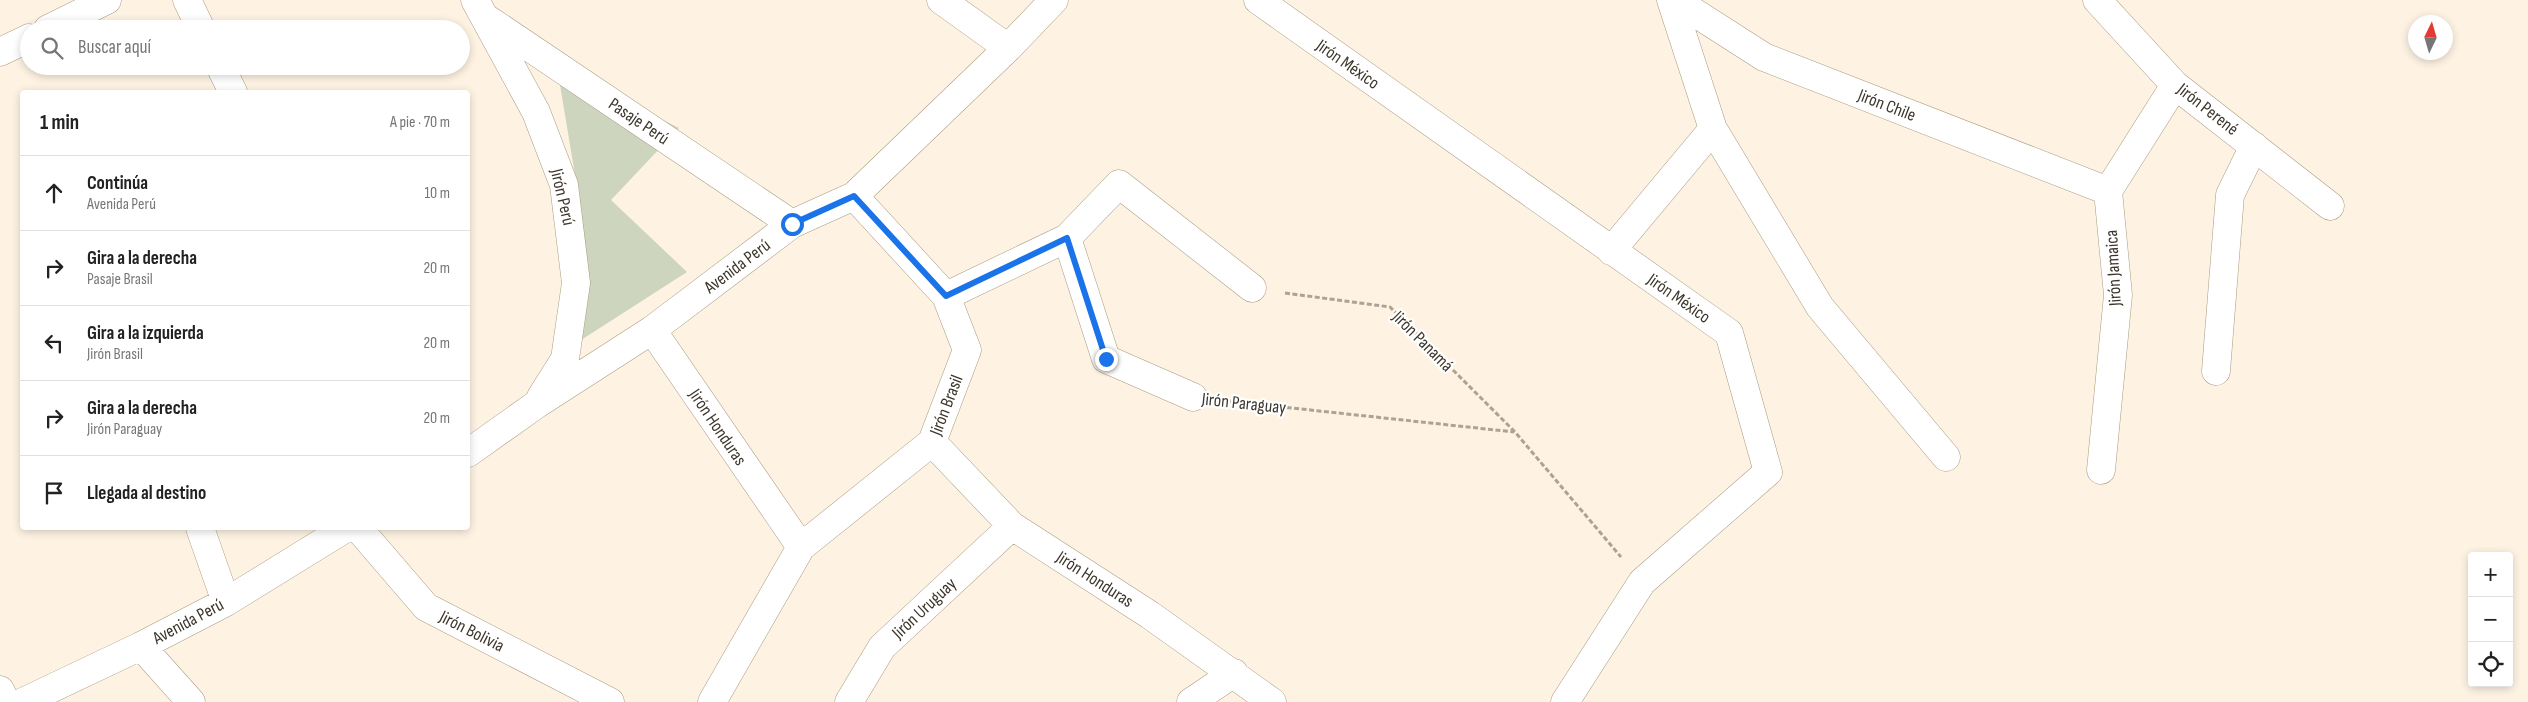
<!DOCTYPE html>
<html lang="es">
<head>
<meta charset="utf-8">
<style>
	body { margin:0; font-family:"Sofia Sans Condensed",sans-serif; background:#f6f6f6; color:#222 }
	.controls { position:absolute; right:15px; bottom:15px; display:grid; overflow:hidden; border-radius:5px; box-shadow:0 2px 8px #0003 }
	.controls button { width:45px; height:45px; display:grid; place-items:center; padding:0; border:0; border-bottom:1px solid #e0e0e0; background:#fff; color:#222; font:25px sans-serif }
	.compass { position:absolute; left:2408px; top:15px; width:45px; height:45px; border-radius:50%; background:#fff; box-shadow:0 2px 8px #0003; rotate:5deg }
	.stop { position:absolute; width:15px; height:15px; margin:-11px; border:4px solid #1a73e8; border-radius:50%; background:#fff }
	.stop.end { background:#1a73e8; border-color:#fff; box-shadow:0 1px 5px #0008 }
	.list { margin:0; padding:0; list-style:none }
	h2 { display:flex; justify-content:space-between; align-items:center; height:65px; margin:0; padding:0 20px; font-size:21px }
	h2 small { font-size:16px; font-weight:400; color:#767676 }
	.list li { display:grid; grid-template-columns:32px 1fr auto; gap:15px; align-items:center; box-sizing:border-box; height:75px; padding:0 20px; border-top:1px solid #e0e0e0 }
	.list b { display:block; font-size:19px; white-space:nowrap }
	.list p { margin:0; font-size:16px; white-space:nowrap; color:#767676 }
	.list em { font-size:16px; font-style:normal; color:#767676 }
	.icon { flex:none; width:28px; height:28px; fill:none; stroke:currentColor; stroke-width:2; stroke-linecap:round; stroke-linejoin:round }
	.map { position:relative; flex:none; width:2528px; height:702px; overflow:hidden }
	.search { position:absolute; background:#fff; box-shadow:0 2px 8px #0003; left:20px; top:20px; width:450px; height:55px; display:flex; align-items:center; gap:12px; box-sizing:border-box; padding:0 18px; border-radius:28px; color:#767676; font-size:19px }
	.panel { position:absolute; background:#fff; box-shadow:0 2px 8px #0003; left:20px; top:90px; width:450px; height:440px; border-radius:5px }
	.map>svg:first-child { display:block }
	.green { fill:#cdd5bf }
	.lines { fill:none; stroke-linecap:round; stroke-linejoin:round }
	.street-casing { stroke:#ab9b82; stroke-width:29 }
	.path { stroke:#aca395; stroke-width:3; stroke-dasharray:5 2.5; stroke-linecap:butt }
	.street { stroke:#fff; stroke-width:28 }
	.route { stroke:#1a73e8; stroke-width:6 }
	.labels { text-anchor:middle; stroke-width:4.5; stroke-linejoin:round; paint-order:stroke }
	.street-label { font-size:18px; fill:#3d362c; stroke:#fff }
</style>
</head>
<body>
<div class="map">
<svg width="2528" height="702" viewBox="0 0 2528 702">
	<rect width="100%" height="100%" fill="#fef3e3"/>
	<!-- green -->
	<path class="green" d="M557 67 679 128 611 200 687 272 578 342 580 205Z"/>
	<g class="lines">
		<!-- street casing -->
		<g class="street-casing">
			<path id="street" d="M187 0 201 29
				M475 0 536 112 564 185 576 283 565 359 541 397
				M941 0 1008 48
				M1258 0 1729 333 1768 472 1642 582 1565 702
				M1671 0 1713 129 1820 307 1946 457
				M1675 0 1764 57 2108 191
				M2097 0 2175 85 2330 206
				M489 20 792 224
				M48 29 107 0
				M0 52 29 38
				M220 66 233 92
				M1067 238 1106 359 1193 397
				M1611 251 1713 129
				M946 296 1067 238 1119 184 1252 288
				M652 330 801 547
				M2216 371 2230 195 2254 146
				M932 442 1012 526 1150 615 1272 702
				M468 453 537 404 652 330 792 224 854 196 1008 48 1054 0
				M2101 470 2118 295 2108 191 2175 85
				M200 528 226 602
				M358 528 426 607 610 702
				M141 646 191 702
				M0 690 6 702
				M23 702 141 646 226 602 346 528
				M712 702 801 547 932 442 967 350 946 296 854 196
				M849 702 882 647 1012 526
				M1191 702 1234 673"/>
		</g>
		<!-- path -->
		<path class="path" d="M1285 293 1390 307 1515 432 1621 557
			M1227 401 1514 432"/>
		<!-- street -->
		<use href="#street" class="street"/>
	</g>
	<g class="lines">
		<!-- route -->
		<path class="route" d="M792 224 854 196 946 296 1067 238 1106 359"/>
	</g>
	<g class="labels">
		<!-- street labels -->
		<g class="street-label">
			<text transform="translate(1348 64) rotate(35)" y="6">Jirón México</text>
			<text transform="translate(1887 105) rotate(21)" y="6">Jirón Chile</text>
			<text transform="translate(2208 109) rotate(38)" y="6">Jirón Perené</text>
			<text transform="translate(639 121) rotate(34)" y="6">Pasaje Perú</text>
			<text transform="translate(563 197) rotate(77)" y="6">Jirón Perú</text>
			<text transform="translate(737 266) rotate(-37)" y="6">Avenida Perú</text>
			<text transform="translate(2113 268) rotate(-93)" y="6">Jirón Jamaica</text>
			<text transform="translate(1679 298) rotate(35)" y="6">Jirón México</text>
			<text transform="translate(1423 341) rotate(45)" y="6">Jirón Panamá</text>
			<text transform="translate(1244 403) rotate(6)" y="6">Jirón Paraguay</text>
			<text transform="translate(946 405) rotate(-69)" y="6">Jirón Brasil</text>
			<text transform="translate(718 427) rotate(56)" y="6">Jirón Honduras</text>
			<text transform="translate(1095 579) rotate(33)" y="6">Jirón Honduras</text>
			<text transform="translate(924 608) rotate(-43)" y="6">Jirón Uruguay</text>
			<text transform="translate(188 621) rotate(-28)" y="6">Avenida Perú</text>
			<text transform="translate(472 631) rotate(27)" y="6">Jirón Bolivia</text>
		</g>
	</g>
</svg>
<div class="controls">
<button>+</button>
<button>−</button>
<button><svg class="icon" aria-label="locate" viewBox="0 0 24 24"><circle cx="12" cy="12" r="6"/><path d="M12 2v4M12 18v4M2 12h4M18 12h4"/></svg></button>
</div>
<svg class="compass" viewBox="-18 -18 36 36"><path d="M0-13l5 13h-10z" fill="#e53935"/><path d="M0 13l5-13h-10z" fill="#767676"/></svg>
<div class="stop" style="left:792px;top:224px"></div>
<div class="stop end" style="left:1106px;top:359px"></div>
<div class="search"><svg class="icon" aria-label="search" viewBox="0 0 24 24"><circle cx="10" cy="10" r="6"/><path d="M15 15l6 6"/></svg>Buscar aquí</div>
<section class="panel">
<h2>1 min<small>A pie · 70 m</small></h2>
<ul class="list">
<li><svg class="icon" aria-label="ahead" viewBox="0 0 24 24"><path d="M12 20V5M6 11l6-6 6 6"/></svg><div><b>Continúa</b><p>Avenida Perú</p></div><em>10 m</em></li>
<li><svg class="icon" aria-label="right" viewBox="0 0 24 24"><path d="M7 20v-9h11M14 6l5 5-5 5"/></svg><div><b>Gira a la derecha</b><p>Pasaje Brasil</p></div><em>20 m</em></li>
<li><svg class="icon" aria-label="left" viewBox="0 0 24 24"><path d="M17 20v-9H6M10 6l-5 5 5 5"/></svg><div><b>Gira a la izquierda</b><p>Jirón Brasil</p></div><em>20 m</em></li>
<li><svg class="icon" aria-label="right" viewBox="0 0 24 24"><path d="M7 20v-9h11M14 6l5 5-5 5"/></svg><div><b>Gira a la derecha</b><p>Jirón Paraguay</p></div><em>20 m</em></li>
<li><svg class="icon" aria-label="arrive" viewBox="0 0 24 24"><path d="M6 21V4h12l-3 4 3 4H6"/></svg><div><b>Llegada al destino</b></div></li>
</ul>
</section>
</div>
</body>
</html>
